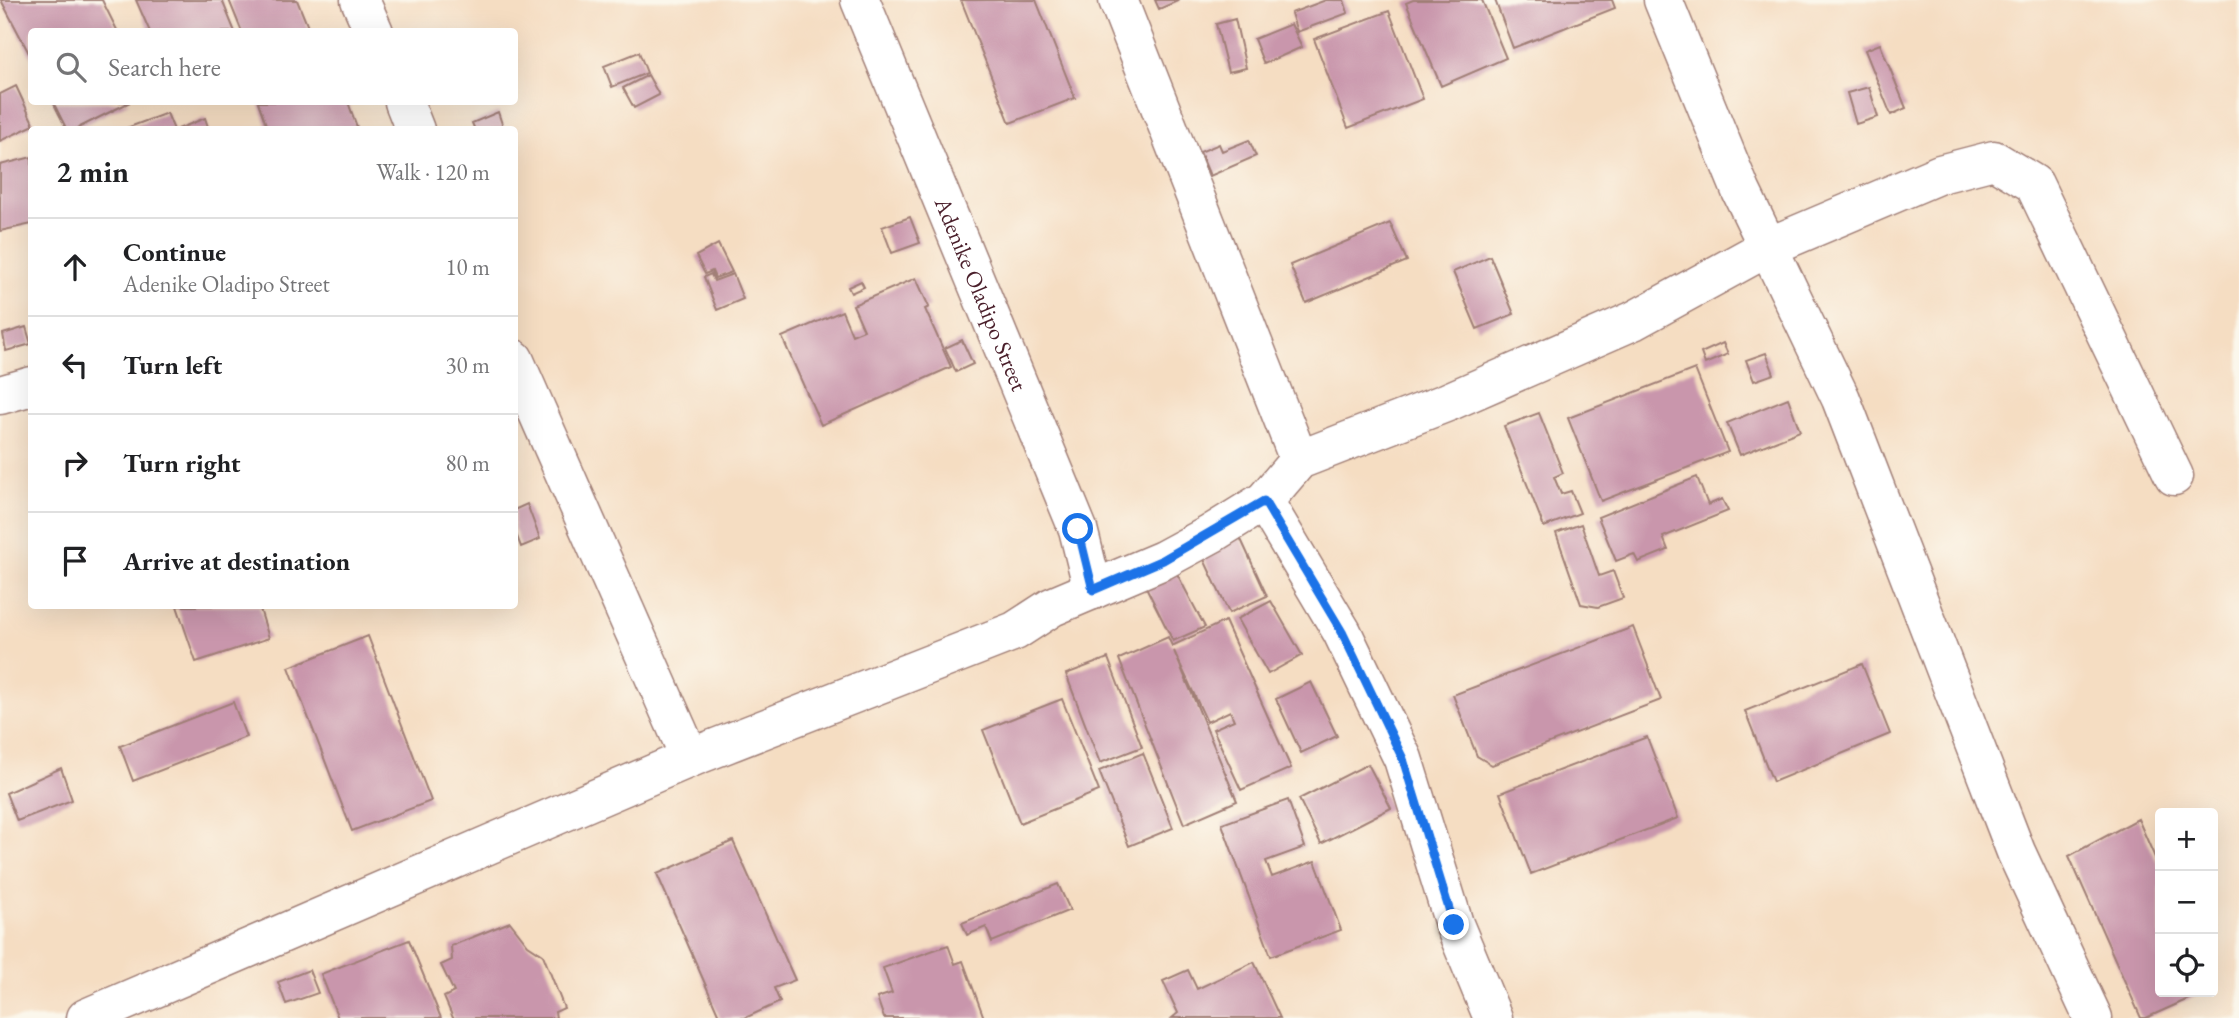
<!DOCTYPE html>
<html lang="en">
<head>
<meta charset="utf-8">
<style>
	body { margin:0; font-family:"EB Garamond",serif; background:#f6f6f6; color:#202124 }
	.controls { position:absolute; right:21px; bottom:21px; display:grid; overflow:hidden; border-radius:7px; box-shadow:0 7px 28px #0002 }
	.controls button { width:63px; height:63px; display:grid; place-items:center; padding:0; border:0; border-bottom:2px solid #e0e0e0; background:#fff; color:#202124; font:35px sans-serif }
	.stop { position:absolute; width:21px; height:21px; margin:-16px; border:5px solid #1a73e8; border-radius:50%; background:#fff }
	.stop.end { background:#1a73e8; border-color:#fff; box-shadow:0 2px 7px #0008 }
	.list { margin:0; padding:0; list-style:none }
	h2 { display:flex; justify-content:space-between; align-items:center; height:91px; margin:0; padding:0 28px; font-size:30px }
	h2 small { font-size:23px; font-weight:400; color:#757577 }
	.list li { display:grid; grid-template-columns:46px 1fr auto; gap:21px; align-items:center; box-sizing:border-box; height:98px; padding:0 28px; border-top:2px solid #e0e0e0 }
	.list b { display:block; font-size:26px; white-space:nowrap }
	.list p { margin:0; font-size:23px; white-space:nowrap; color:#757577 }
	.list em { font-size:23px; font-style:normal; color:#757577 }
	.icon { flex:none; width:38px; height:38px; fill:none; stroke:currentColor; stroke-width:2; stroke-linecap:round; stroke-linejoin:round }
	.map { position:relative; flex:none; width:2239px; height:1018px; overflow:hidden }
	.search { position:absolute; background:#fff; box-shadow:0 7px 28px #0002; left:28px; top:28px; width:490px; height:77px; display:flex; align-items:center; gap:18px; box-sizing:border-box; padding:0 24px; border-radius:7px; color:#757577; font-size:26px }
	.panel { position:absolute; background:#fff; box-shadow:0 7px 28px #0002; left:28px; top:126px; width:490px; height:483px; border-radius:7px }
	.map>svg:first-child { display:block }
	.building { fill:#c996ac }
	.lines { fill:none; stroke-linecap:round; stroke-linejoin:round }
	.minor-casing { stroke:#a07e76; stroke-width:41 }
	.minor { stroke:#fff; stroke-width:38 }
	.route { stroke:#1a73e8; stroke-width:9 }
	.labels { text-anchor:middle; stroke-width:6; stroke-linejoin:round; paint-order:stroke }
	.street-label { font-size:23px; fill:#4a1f2b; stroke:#fbf7ec }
</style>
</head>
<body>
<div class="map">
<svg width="2239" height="1018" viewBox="0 0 2239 1018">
	<rect width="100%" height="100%" fill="#fbf7ec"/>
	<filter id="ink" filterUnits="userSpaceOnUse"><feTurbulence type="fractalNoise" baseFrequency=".0143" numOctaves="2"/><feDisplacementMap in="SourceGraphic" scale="14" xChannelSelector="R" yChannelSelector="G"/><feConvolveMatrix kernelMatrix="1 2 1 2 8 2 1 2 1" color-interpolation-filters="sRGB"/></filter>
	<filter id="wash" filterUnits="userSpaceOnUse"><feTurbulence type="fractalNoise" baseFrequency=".00686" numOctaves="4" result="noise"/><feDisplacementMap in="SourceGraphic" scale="28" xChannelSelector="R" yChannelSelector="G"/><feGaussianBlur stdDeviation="1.57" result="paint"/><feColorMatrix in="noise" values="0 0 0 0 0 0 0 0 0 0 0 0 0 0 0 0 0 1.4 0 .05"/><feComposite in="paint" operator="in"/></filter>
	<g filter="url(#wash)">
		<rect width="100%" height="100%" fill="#f5ddc2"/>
		<g id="blocks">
			<!-- building -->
			<path class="building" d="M1 0H102L118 32H32V59Z
				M136 0H222L235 32H150Z
				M229 0H297L310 32H242Z
				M961 0H1036L1075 98 1010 123Z
				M1155 0H1180L1159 9Z
				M1326 0H1344L1348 13 1297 32 1291 13Z
				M1413 0H1482L1506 58 1441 86 1406 3Z
				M1495 0H1612L1615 8 1513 48Z
				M1389 11 1423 99 1348 128 1314 39Z
				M1235 19 1246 68 1228 72 1216 24Z
				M1291 24 1302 47 1264 64 1254 39Z
				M1880 44 1906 108 1891 115 1865 50Z
				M639 52 647 73 612 87 604 66Z
				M648 75 659 95 634 108 623 88Z
				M16 86 34 125 0 141V94Z
				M1869 87 1878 117 1856 124 1847 93Z
				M53 102H130L74 130H67Z
				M258 102H348L358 130H268Z
				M498 112 504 130H475L472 123Z
				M167 113 174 130H124V129Z
				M205 118 209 130H178V129Z
				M1249 140 1256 156 1210 176 1200 152 1219 144 1222 151Z
				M32 157V224L0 231V165Z
				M910 217 920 243 892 253 882 227Z
				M1390 223 1407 261 1306 303 1290 265Z
				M718 244 732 272 715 278 712 271 705 274 696 256Z
				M1490 256 1514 314 1477 329 1453 272Z
				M711 274 714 281 733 274 743 299 717 310 704 277Z
				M916 278 929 307 925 309 951 367 821 425 782 337 842 311 852 335 864 330 853 305Z
				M861 281 864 287 851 293 848 287Z
				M26 327 31 344 6 351 3 334Z
				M962 340 973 364 956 372 945 348Z
				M1723 343 1728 354 1705 364 1701 353Z
				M1766 353 1774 374 1754 381 1746 360Z
				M1695 369 1728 452 1601 501 1568 418Z
				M1788 398 1800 431 1740 455 1727 423Z
				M1539 413 1563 473 1554 477 1561 494 1571 491 1580 513 1544 527 1504 426Z
				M1697 477 1708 505 1722 499 1728 511 1663 537 1668 550 1638 562 1634 554 1616 561 1598 517Z
				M527 504 540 539 521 547 514 528V510Z
				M1581 524 1599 576 1613 571 1623 598 1598 607 1581 604 1556 533Z
				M1239 535 1267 596 1229 613 1201 553Z
				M1174 568 1205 627 1173 641 1143 581Z
				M1271 601 1302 655 1268 674 1237 619Z
				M177 606H259L269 638 196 662Z
				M1225 621 1291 768 1241 790 1213 729 1234 720 1230 711 1207 722 1174 651 1237 801 1184 824 1119 659 1168 637 1172 646Z
				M1633 627 1661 700 1492 765 1477 756 1453 695Z
				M368 636 431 801 352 831 289 667Z
				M1108 658 1142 747 1100 763 1066 674Z
				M1862 664 1890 734 1773 782 1745 711Z
				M1311 682 1337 736 1301 753 1276 699Z
				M1062 699 1099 791 1020 823 983 730Z
				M233 702 246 737 133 781 120 746Z
				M1647 737 1678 818 1531 874 1500 793Z
				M1143 753 1173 828 1129 846 1099 771Z
				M1368 764 1391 808 1321 844 1299 799Z
				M61 768 72 800 17 821 6 793Z
				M1288 800 1305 847 1266 861 1272 877 1315 861 1341 930 1271 956 1222 824Z
				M2138 819 2160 869V992H2204L2146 1018H2141L2069 856Z
				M733 841 795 980 774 988 780 1002 745 1018H720L657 874Z
				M1058 884 1070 910 992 942 986 927 967 935 962 923Z
				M510 922 528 945 543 955 564 1008 555 1012 556 1018H453L444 997 454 992 441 965 452 960 451 946Z
				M409 940 441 1018H338L321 974Z
				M948 945 955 964 963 961 984 1018H884L877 998 892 993 883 968Z
				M1254 962 1280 1018H1172L1178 1013 1163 981 1188 970 1197 989Z
				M309 970 318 993 286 1004 278 982Z"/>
		</g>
	</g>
	<g filter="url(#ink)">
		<use href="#blocks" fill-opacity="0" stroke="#a07e76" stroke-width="2"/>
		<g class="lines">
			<!-- minor casing -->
			<g class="minor-casing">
				<g id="minor">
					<path d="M360 0 374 32"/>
					<path id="s1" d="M860 0 1078 529 1093 590"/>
					<path d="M1118 0 1299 460"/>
					<path d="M404 102 415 130"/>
					<path d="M514 359 690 758"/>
					<path d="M0 395 32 386"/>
					<path d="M1264 501 1342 632 1403 759 1454 924 1493 1018"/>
					<path d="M86 1018 690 758 1015 631 1052 607 1163 560 1211 534 1264 501 1299 460 1448 402 1633 321 1768 247 1741 191 1663 0"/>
					<path d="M2093 1018 2016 852 1841 399 1768 247 1940 174 1994 160 2034 184 2174 476"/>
				</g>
			</g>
			<!-- minor -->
			<use href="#minor" class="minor"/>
		</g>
	</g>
	<g class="lines" filter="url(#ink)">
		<!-- route -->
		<path class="route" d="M1078 529 1093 590 1163 560 1264 501 1342 632 1403 759 1454 925"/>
	</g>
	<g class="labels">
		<!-- street labels -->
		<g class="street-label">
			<text dy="8" stroke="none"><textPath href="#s1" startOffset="318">Adenike Oladipo Street</textPath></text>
		</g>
	</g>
</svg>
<div class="controls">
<button>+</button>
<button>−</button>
<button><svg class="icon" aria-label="locate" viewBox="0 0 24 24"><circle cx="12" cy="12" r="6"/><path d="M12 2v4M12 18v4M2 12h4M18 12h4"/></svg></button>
</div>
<div class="stop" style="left:1078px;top:529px"></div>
<div class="stop end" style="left:1454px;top:925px"></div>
<div class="search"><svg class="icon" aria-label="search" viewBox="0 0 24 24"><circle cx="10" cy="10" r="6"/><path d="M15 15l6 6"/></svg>Search here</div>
<section class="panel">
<h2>2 min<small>Walk · 120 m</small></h2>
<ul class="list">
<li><svg class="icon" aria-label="ahead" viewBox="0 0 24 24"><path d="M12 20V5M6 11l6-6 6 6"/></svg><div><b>Continue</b><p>Adenike Oladipo Street</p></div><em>10 m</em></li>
<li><svg class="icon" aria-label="left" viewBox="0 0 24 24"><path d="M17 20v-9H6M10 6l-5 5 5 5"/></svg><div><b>Turn left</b></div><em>30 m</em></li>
<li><svg class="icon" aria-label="right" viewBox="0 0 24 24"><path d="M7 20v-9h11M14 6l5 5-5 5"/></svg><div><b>Turn right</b></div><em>80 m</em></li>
<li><svg class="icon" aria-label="arrive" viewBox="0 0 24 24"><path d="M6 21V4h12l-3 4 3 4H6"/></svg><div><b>Arrive at destination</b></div></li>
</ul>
</section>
</div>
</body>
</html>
